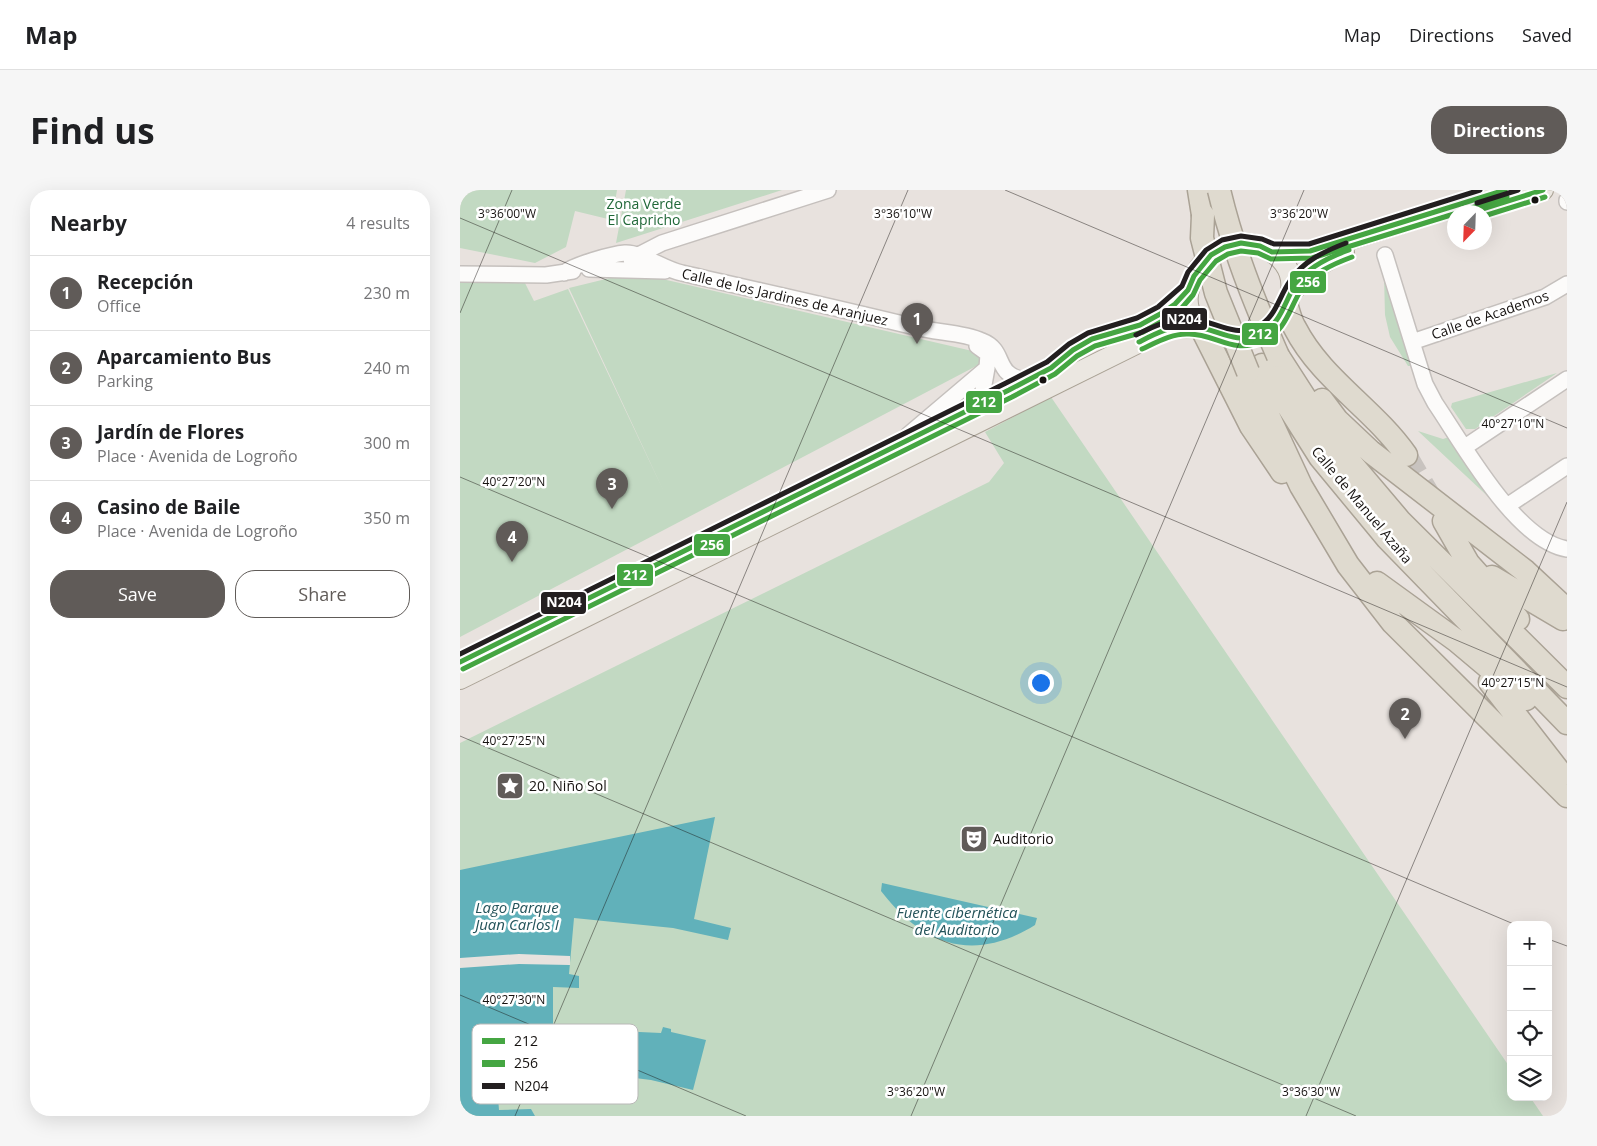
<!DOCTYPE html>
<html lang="en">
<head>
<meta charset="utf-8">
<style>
	body { margin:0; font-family:"Open Sans",sans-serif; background:#f6f6f6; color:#202124 }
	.controls { position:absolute; right:15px; bottom:15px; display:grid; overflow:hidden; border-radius:10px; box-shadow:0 5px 20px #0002 }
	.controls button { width:45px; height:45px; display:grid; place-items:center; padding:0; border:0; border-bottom:1px solid #e0e0e0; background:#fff; color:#202124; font:25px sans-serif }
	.compass { position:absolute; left:987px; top:15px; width:45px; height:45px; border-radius:50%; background:#fff; box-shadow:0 5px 20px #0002; rotate:203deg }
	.you { position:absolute; left:580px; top:492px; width:18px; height:18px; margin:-12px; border:4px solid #fff; border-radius:50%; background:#1a73e8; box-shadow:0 0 0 8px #1a73e833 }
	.badge { display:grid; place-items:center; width:32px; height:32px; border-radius:50%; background:#605b58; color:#fff; font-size:16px; font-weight:700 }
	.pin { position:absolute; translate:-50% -41px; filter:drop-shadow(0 1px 2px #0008) }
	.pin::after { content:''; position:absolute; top:26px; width:18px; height:15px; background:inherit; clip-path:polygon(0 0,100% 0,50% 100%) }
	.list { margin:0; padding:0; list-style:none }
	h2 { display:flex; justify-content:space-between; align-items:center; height:65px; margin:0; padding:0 20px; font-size:21px }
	h2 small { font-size:16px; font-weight:400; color:#757577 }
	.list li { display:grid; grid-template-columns:32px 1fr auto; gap:15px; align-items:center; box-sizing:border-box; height:75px; padding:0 20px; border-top:1px solid #e0e0e0 }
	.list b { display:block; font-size:19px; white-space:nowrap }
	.list p { margin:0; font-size:16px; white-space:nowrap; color:#757577 }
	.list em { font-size:16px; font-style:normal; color:#757577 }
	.actions { display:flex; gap:10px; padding:15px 20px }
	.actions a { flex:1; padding:11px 0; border:1px solid #605b58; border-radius:20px; text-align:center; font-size:18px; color:#605b58 }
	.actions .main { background:#605b58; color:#fff }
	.icon { flex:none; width:28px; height:28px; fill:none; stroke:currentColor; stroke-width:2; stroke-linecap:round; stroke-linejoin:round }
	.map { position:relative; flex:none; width:1107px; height:926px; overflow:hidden; border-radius:20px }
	header { display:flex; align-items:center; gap:30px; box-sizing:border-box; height:70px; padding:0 25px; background:#fff; border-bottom:1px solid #e0e0e0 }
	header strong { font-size:24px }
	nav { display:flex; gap:28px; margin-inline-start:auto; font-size:18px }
	.intro { display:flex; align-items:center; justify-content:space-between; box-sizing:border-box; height:120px; padding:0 30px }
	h1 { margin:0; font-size:35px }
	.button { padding:12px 22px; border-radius:20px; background:#605b58; color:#fff; font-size:18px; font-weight:700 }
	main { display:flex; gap:30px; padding:0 30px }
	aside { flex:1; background:#fff; border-radius:20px; box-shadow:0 5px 20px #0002 }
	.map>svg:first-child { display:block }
	.green { fill:#c2d9c2 }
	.water { fill:#61b1ba }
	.pier { fill:#e8e2de }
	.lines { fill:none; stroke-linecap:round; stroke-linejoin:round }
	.highway-tunnel { stroke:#c8c3bf; stroke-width:22; stroke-dasharray:22 11; stroke-linecap:butt }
	.minor-casing { stroke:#c5c0bd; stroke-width:18 }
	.major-casing { stroke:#aaa295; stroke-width:22 }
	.highway-casing { stroke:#aaa295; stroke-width:25 }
	.minor { stroke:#fcfbfa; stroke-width:15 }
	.major { stroke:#ebe7e1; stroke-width:20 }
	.highway { stroke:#dfdacf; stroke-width:22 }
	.highway-bridge-casing { stroke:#aaa295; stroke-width:25; stroke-linecap:butt }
	.highway-bridge { stroke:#dfdacf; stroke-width:22 }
	.bus-1-casing { stroke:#fff; stroke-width:9 }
	.bus-2-casing { stroke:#fff; stroke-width:9 }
	.bus-3-casing { stroke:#fff; stroke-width:9 }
	.bus-1 { stroke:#45a642; stroke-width:5 }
	.bus-2 { stroke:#45a642; stroke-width:5 }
	.bus-3 { stroke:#231f20; stroke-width:5 }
	.ticks { fill:none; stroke:#161210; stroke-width:1; stroke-opacity:0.45 }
	.bus-dot { fill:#161210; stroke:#fff; stroke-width:2 }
	.labels { text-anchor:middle; stroke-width:5; stroke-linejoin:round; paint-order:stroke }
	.park-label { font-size:14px; fill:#206838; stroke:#fff }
	.street-label { font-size:14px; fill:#161210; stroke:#fff }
	.poi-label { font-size:14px; fill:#161210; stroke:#fff; text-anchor:start }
	.water-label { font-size:15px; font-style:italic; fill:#24535a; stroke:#fff }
	.key { fill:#fff; stroke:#b9b8b7; stroke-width:1 }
	.key-label { font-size:14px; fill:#161210 }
	.ticks-label { font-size:12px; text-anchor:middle; fill:#161210; stroke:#fff; stroke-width:5; stroke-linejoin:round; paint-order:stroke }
	.line-badge { stroke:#fff; stroke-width:2 }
	.badge-label { font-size:14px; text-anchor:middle; font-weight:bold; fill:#fff }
</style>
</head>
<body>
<header>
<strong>Map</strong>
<nav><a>Map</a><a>Directions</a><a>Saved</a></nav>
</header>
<div class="intro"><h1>Find us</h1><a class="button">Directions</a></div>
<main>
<aside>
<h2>Nearby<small>4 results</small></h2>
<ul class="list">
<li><span class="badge">1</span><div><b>Recepción</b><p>Office</p></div><em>230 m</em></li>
<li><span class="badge">2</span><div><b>Aparcamiento Bus</b><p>Parking</p></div><em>240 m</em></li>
<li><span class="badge">3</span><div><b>Jardín de Flores</b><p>Place · Avenida de Logroño</p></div><em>300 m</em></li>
<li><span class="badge">4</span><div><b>Casino de Baile</b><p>Place · Avenida de Logroño</p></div><em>350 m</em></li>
</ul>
<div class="actions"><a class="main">Save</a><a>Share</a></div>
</aside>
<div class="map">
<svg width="1107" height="926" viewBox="0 0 1107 926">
	<rect width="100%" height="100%" fill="#e8e2de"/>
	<!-- green -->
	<path class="green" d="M0 0H157L152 30 115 21 106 57 75 73 0 58Z
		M166 0H322L156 53Z
		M924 86 952 176H948L930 147 925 125Z
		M154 87 198 88 521 163 522 173 0 447V93L64 91 74 111 108 99 204 302 109 98Z
		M1097 183 1015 239H1006L991 217 992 213Z
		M591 207 1051 879V907H1070L1083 926H0V553L529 292 544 273 525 242Z
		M958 241 983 249 989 247 1037 315Z"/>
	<!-- water -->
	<path class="water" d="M255 627 234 729 271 738 268 750 213 738 114 728 109 784 119 786V798L93 797V838L201 843 203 837 211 839V842L246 850 233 900 191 890 135 883 36 882 39 920 71 919 75 926H0V680Z
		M422 693 577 728 575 735C514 773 463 756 421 701Z"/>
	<!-- pier -->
	<path class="pier" d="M59 764 110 766V775L59 774 0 778V768Z"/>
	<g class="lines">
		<!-- highway-tunnel -->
		<path class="highway-tunnel" d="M946 265 971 308"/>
		<!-- minor casing -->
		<g class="minor-casing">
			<path id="minor" d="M1107 10V12
				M925 65 965 194 975 213C1003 254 1056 351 1107 359
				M171 69 202 53 368 0
				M129 79 205 81
				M104 83C113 75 152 64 165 63 181 62 205 80 222 83 300 101 378 118 455 137 477 143 502 142 522 151 548 161 532 186 567 190
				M0 84 86 85 113 81
				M952 152 1085 107 1107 94
				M527 178 522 206 533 216
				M448 245 527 178 528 164 517 156
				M1005 257 1107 189
				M1047 316 1107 276"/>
		</g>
		<!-- major casing -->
		<g class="major-casing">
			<path id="major" d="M1029 17 1083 0
				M781 53C792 54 801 55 810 61 852 85 826 141 785 148 771 150 757 146 745 141 739 138 737 135 734 130 719 108 733 82 750 66 759 58 770 55 781 53Z
				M812 62 850 61 860 59 1045 0
				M831 103 853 78 884 62
				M0 472 549 200 591 178 613 160 632 149 680 135 702 123 715 114 728 100
				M0 489 690 147 712 138 739 137"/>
		</g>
		<!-- highway casing -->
		<g class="highway-casing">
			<path id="highway" d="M739 0 743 25
				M827 117C829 124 831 132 835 138 861 189 914 219 946 265
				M742 139 791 236 822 282
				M818 166 874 253 940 331 1107 497
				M802 175 860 267 927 348 1107 533
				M788 182 841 296 888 375 933 433 1107 606
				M862 210 877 230 911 262 1065 381 1107 420
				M984 331 1008 373 1058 429
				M1032 387 1103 429
				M917 393 997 451 1066 509
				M1030 492 1102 585"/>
		</g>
		<!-- minor -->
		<use href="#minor" class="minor"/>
		<!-- major -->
		<use href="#major" class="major"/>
		<!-- highway -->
		<use href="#highway" class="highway"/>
		<!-- highway-bridge casing -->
		<g class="highway-bridge-casing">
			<path id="highway-bridge" d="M759 0C773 59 794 111 818 166
				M743 25 742 48 756 103 788 182"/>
		</g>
		<!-- highway-bridge -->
		<use href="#highway-bridge" class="highway-bridge"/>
		<!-- bus-1 casing -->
		<g class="bus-1-casing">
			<path id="bus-1" d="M1019 20 1083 0
				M679 152C695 144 712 135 730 136 755 137 774 156 800 144 821 134 824 113 835 95 848 77 869 67 889 60
				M0 472 549 200 591 178 613 160 632 149 680 135 702 123 715 114 728 100 734 86 751 65 765 57 781 53 800 56 812 62 850 61 1045 0"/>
		</g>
		<!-- bus-2 casing -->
		<g class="bus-2-casing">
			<path id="bus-2" d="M998 22 1047 7
				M1024 26 1085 7
				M682 159C697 152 713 143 729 144 757 144 772 165 803 151 826 141 829 119 841 100 853 83 873 74 892 67
				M3 479 552 207 595 184 617 166 635 156 683 142 706 129 720 120 733 105 740 90 756 71 768 64 781 61 798 63 811 69 852 68 994 24"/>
		</g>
		<!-- bus-3 casing -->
		<g class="bus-3-casing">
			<path id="bus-3" d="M1017 13 1058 0
				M676 145C692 137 711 128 730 129 754 130 773 148 797 137 816 128 819 106 830 91 843 71 865 61 886 53
				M0 464 546 193 587 172 609 154 628 143 677 128 698 117 722 96 728 82 746 60 762 50 781 46 802 49 814 54H849L1020 0"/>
		</g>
		<!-- bus-1 -->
		<use href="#bus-1" class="bus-1"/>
		<!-- bus-2 -->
		<use href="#bus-2" class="bus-2"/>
		<!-- bus-3 -->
		<use href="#bus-3" class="bus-3"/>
	</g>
	<!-- ticks -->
	<path class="ticks" d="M545 0 1107 238M0 28 1107 497M0 123 52 0M0 287 1056 735M0 546 896 926M1088 749 1107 756M0 805 286 926M55 926 448 0M451 926 844 0M846 926 1107 312"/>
	<!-- icons -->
	<defs>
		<g id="sight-square" transform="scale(1.4375)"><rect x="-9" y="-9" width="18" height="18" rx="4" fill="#605b58" stroke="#fff"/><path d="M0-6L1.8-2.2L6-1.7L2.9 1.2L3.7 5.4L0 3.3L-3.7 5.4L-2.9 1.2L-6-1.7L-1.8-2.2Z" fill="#fff"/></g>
		<g id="theatre-square" transform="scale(1.4375)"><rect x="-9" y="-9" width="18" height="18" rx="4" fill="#605b58" stroke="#fff"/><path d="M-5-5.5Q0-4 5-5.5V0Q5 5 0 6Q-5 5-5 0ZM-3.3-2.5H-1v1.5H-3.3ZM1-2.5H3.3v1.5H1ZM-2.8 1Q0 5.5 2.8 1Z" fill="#fff"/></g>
	</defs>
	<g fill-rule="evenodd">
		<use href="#sight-square" x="50" y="596"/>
		<use href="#theatre-square" x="514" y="649"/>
	</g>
	<!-- markers -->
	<g class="bus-dot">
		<circle cx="1075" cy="10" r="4.5"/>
		<circle cx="583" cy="190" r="4.5"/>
	</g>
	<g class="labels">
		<!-- park labels -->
		<g class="park-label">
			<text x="184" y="19">Zona Verde<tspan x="184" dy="16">El Capricho</tspan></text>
		</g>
		<!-- street labels -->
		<g class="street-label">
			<text transform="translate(325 107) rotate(13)" y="5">Calle de los Jardines de Aranjuez</text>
			<text transform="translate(1030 125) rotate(-19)" y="5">Calle de Academos</text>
			<text transform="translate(902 315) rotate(50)" y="5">Calle de Manuel Azaña</text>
		</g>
		<!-- poi labels -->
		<g class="poi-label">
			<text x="69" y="601">20. Niño Sol</text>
			<text x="533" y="654">Auditorio</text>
		</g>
		<!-- water labels -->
		<g class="water-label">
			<text x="57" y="723">Lago Parque<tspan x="57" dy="17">Juan Carlos I</tspan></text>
			<text x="497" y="728">Fuente cibernética<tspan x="497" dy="17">del Auditorio</tspan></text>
		</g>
	</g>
	<!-- legend -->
	<rect x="12" y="834" width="166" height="80" rx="8" class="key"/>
	<rect x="22" y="848" width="23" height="6" fill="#45a642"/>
	<rect x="22" y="870" width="23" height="7" fill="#45a642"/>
	<rect x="22" y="893" width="23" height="6" fill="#231f20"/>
	<g class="key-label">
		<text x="54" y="856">212</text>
		<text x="54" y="878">256</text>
		<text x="54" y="901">N204</text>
	</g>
	<g class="ticks-label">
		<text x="47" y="28">3°36'00"W</text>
		<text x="443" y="28">3°36'10"W</text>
		<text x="839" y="28">3°36'20"W</text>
		<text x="1053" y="238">40°27'10"N</text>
		<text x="54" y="296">40°27'20"N</text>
		<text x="1053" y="497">40°27'15"N</text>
		<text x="54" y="555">40°27'25"N</text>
		<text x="54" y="814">40°27'30"N</text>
		<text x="456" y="906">3°36'20"W</text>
		<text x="851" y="906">3°36'30"W</text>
	</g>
	<g class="line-badge">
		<rect x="829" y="80" width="38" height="24" rx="5" fill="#45a642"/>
		<rect x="701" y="117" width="47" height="24" rx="5" fill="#231f20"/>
		<rect x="781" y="132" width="38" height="24" rx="5" fill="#45a642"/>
		<rect x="505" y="200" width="38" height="24" rx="5" fill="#45a642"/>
		<rect x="233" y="343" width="38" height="24" rx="5" fill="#45a642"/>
		<rect x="156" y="373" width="38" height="24" rx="5" fill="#45a642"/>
		<rect x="80" y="401" width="47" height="24" rx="5" fill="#231f20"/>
	</g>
	<g class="badge-label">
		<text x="848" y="97">256</text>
		<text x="724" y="134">N204</text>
		<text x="800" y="149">212</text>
		<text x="524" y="217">212</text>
		<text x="252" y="360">256</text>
		<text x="175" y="390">212</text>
		<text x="104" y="417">N204</text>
	</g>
</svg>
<div class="controls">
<button>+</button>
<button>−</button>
<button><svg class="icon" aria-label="locate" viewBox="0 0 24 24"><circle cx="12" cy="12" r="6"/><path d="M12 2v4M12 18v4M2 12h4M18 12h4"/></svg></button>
<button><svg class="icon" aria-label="layers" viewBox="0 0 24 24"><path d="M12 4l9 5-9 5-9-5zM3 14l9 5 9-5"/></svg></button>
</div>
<svg class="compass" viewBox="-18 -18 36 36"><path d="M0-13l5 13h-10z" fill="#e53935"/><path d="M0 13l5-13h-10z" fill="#757577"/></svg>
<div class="you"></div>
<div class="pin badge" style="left:457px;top:154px">1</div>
<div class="pin badge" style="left:945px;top:549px">2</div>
<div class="pin badge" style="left:152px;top:319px">3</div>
<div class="pin badge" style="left:52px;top:372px">4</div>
</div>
</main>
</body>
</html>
